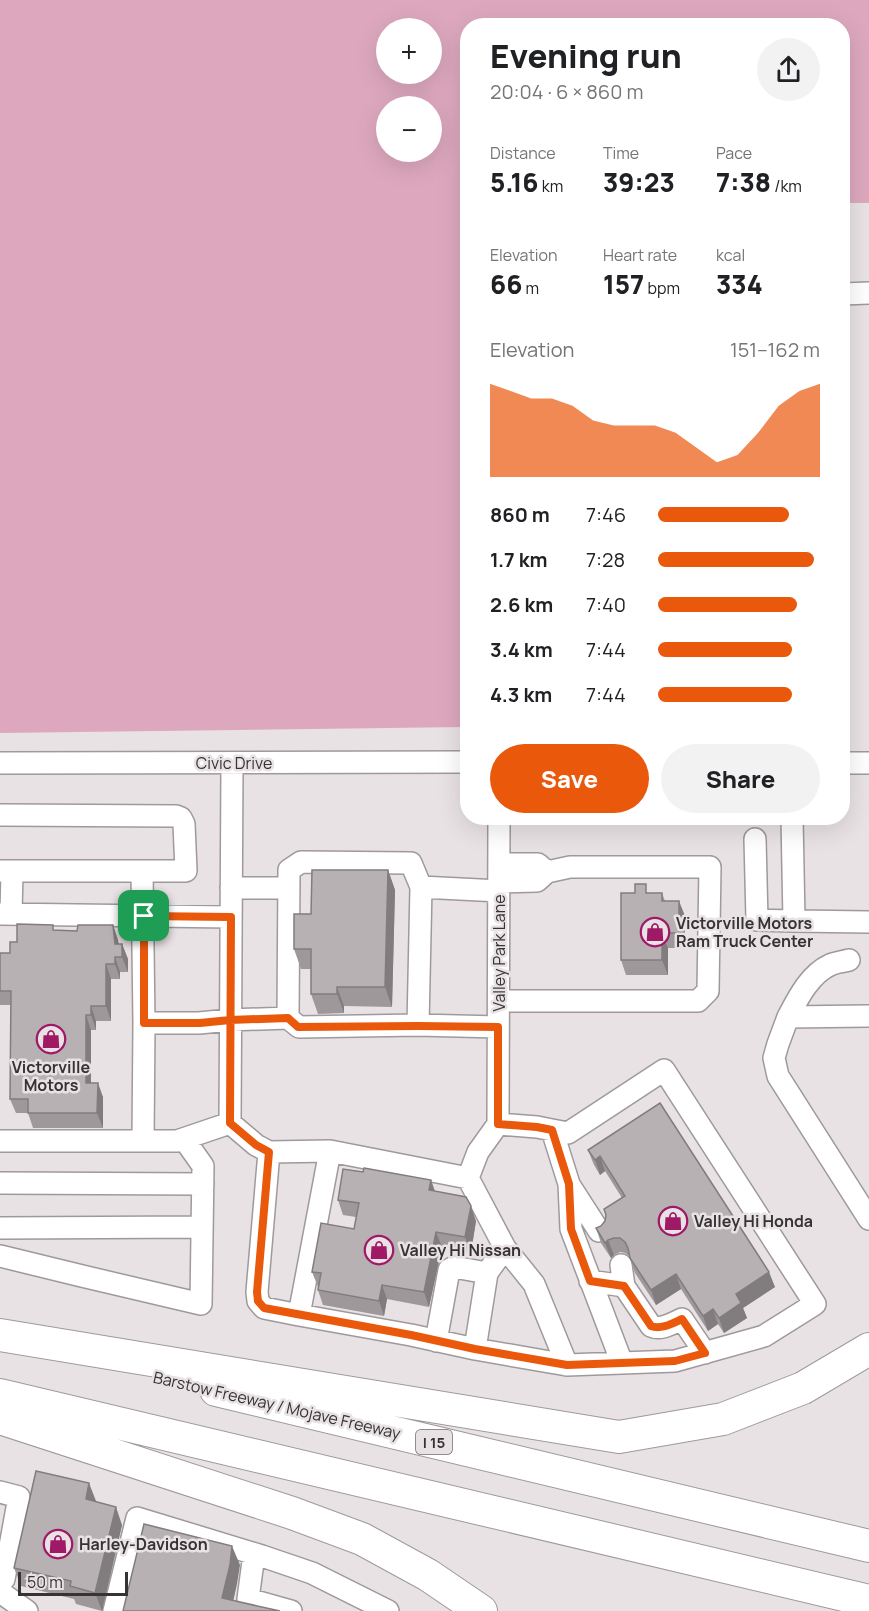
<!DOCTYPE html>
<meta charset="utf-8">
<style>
:root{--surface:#fff;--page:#f2f2f2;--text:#202124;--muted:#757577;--accent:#ea580c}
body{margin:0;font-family:Manrope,sans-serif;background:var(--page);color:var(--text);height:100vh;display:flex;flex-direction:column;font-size:22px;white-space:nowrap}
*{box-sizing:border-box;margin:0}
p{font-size:20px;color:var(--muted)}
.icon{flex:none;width:33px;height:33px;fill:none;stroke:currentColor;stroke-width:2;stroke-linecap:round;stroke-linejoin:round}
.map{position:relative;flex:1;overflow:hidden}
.side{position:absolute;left:460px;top:18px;width:390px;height:807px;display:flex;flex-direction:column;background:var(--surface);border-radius:24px;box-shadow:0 6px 24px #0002}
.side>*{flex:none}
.buttons{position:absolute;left:376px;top:18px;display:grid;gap:12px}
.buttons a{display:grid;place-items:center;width:66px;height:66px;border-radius:50%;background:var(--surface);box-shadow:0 6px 24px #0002;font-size:30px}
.scale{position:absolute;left:18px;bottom:15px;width:110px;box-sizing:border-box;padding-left:6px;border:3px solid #353334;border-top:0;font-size:16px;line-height:21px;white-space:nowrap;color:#353334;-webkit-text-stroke:4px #e9e2e5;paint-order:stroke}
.pin{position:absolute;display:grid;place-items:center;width:51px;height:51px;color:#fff;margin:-26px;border-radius:12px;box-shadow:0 3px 9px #0006}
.round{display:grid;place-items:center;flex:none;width:63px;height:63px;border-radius:32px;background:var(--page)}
.headline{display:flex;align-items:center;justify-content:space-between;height:102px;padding:0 30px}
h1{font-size:33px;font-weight:800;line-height:45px}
.figures{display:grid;grid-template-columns:repeat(3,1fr);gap:9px;height:102px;padding:6px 30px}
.figures div{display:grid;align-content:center}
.figures b{font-size:26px;font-weight:800}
.figures small{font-size:16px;font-weight:400}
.figures p{font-size:16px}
.chart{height:168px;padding:12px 30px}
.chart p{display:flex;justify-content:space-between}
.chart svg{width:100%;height:108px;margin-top:6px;fill:var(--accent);opacity:.7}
.cta{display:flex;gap:12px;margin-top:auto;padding:12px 30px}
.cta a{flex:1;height:69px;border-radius:36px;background:var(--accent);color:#fff;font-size:24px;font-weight:800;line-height:69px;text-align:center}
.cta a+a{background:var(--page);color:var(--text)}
ul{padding:0 30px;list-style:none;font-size:20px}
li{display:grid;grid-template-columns:96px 72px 1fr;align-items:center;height:45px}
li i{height:15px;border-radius:8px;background:var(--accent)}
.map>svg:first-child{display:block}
.green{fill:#dda8be;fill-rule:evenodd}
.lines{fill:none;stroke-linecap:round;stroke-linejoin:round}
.minor-casing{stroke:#9f999b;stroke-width:24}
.highway-casing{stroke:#9f999b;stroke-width:34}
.minor{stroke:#fff;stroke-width:21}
.highway{stroke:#fff;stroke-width:32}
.wall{fill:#9e989b}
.shaded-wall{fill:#817c7e}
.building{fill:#b8b1b4;stroke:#817c7e;stroke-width:1.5}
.route-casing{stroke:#fff;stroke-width:12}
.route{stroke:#ea580c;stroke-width:8}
.labels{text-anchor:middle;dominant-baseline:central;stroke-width:5;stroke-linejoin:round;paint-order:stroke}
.shield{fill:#e9e2e5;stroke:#6b6869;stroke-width:1.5}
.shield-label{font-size:15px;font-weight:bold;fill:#353334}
.street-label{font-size:16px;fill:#353334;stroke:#e9e2e5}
.poi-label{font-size:16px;font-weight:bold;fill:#353334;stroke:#e9e2e5;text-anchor:start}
</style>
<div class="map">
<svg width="869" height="1611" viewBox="0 0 869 1611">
<rect width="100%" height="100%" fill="#e9e2e5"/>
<path class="green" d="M0 0H869V203H843V26H468V672L466 727 0 733ZM387 28H432V74H387ZM387 106H432V152H387Z"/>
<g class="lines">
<g class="minor-casing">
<path id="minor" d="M843 294 869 293
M0 763 468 762
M843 763H869
M0 815 176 816 181 818 184 824 186 871H12
M792 818 794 921 869 922
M755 839 757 920 794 921
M499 864H538L547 872
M0 871H12L11 914
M142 871 144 1023H199L230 1020 288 1018
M231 888H289
M0 914 231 917
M499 1001H698L708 991 710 867H570L547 872 537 881 499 882
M868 1016 788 1017 778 1044 774 1058 778 1076 869 1219
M788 1017C798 998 810 974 830 965 836 962 843 962 849 960
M418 1025 421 887
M498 1027 418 1025 299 1027 288 1018 289 870 301 862 411 863 421 887 499 891
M230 1123 232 764
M230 1123 256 1145 269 1152 330 1151
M498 1124 537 1127 552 1130 569 1184 571 1229 622 1363 567 1365 534 1284 505 1248 468 1178 478 1152Z
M498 1124 499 818
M552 1130 568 1133 664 1070 815 1304 764 1336 675 1361 622 1363
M0 1141H177L230 1123
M143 1141 144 1023
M269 1152 257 1292 258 1301 264 1308 299 1315
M468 1178 330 1151 299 1315 411 1335 475 1349 487 1273 505 1248
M0 1183 203 1184
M570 1186 599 1231
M0 1228 202 1227
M0 1256 82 1276 201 1304 203 1166 184 1139
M621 1265 624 1286
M590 1281 624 1286 651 1326C661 1331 673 1323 682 1319L705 1353
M436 1341 449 1270 454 1267 487 1273
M475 1349 567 1365
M0 1492 19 1497 4 1579 0 1583
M254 1554 248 1599 291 1611
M0 1592 27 1611
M114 1611 137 1518 262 1556 312 1573 388 1611"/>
</g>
<g class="highway-casing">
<path id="highway" d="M0 1335 619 1437 723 1419 803 1388 869 1349
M216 1390 869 1546
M0 1395 869 1601
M0 1418 292 1513 362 1539 428 1575 481 1611"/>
</g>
<use href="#minor" class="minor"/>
<use href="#highway" class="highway"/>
</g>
<path class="wall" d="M388 870 395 890 392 1007 344 1006V1013L318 1014 311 994V969H301L294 949 311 914Z
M650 893H662L665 901 685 916 684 948H668V975H626L621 960Z
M113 925 118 940 119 944H122L128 959V972H120V979H111V1021H96V1030H91V1083L103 1097V1128H33L28 1113H16L10 1099 11 1005H0V953H10L17 942 55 930 77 931Z
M660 1103 775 1287 743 1308 747 1318 724 1333 718 1324 708 1331 681 1289 656 1305 635 1273 629 1256 625 1253 620 1252 614 1255 611 1258 601 1243 596 1228 601 1226 605 1221 606 1215 622 1198 605 1171 600 1175 594 1165 588 1150Z
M435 1192 476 1221 471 1252 442 1247 429 1307 387 1299 384 1316 323 1305 318 1290V1287L312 1272 354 1229 356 1217 343 1215 338 1200Z
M96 1501 122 1525 102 1611 76 1604 74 1599 21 1586 14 1568Z"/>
<path class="shaded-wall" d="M388 870 395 890 392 1007 385 987Z
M679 901 685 916 684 948 679 933Z
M113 925 118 940 120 959 115 944Z
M662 933 668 948V975L662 960Z
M122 944 128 959V972L122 957Z
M115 957 120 972V979L115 964Z
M106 964 111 979V1021L106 1006Z
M337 987 344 1006V1013L337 994Z
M91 1006 96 1021V1030L91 1015Z
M86 1015 91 1030V1097L86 1083Z
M98 1083 103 1097V1128L97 1113Z
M600 1156 605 1171 600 1175 595 1160Z
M431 1180 436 1194 429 1190Z
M471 1206 476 1221 471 1252 465 1237Z
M436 1232 442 1247 429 1307 424 1292Z
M608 1240 614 1255 611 1258 605 1243Z
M769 1272 775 1287 743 1308 747 1318 724 1333 719 1318 736 1294Z
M676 1274 681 1289 656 1305 651 1290Z
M382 1285 387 1299 384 1316 379 1301Z
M713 1309 718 1324 708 1331 703 1316Z
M89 1483 96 1501 92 1518 86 1499Z
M116 1507 122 1525 102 1611 95 1593Z
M232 1546 240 1565 237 1584 231 1611 222 1598Z"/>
<path class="building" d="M312 870H388L385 987H337V994H311V949H294V914H311Z
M635 884H646V893H662V901H679V933H662V960H621V893H635Z
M17 924 53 925V930L77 931 78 925H113L115 944H122V957H115V964H106V1006H91V1015H86V1083H98L97 1113H28V1099H10L11 991H0V953H10V942H17Z
M660 1103 769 1272 736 1294 741 1303 719 1318 713 1309 703 1316 676 1274 651 1290 630 1258 628 1248 625 1242 620 1238H614L608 1240 605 1243 596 1228 601 1226 605 1221 606 1215 604 1209 625 1196 600 1156 595 1160 588 1150Z
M364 1168 431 1180 429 1190 466 1197 471 1206 465 1237 436 1232 424 1292 382 1285 379 1301 318 1290 321 1273 312 1272 321 1223 354 1229 359 1203 338 1200 343 1169 363 1172Z
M36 1471 89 1483 86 1499 116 1507 95 1593 70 1586 71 1581 14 1568Z
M144 1524 232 1546 230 1565 222 1598 280 1611H123Z"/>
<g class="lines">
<g class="route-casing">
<path id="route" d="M144 916 231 917 230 1123 256 1145 269 1152 257 1292 258 1301 264 1308 411 1335 475 1349 567 1365 675 1361 705 1353 682 1319C673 1323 661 1330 651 1326L624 1286 590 1281 571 1229 569 1184 552 1130 537 1127 498 1124V1027L418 1026 298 1027 288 1018 230 1020 200 1023H144V916"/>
</g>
<use href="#route" class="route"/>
</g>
<defs>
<g id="shop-ring" transform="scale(1.5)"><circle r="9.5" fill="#e9e2e5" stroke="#9f1967" stroke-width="1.5"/><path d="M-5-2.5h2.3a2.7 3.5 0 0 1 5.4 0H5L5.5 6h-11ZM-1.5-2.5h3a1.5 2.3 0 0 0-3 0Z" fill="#9f1967"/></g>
</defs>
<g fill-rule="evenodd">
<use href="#shop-ring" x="655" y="932"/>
<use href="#shop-ring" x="51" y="1039"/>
<use href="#shop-ring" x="673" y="1221"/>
<use href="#shop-ring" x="379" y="1250"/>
<use href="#shop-ring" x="58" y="1544"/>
</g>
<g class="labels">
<rect class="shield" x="416" y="1430" width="36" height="24" rx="4.5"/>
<g class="shield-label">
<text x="434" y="1442">I 15</text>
</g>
<g class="street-label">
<text x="234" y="763">Civic Drive</text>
<text transform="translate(499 953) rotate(-90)">Valley Park Lane</text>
<text transform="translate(277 1405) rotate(13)">Barstow Freeway / Mojave Freeway</text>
</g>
<g class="poi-label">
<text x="676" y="923">Victorville Motors<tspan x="676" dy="18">Ram Truck Center</tspan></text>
<text x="51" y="1067" text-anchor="middle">Victorville<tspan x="51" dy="18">Motors</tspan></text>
<text x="694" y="1221">Valley Hi Honda</text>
<text x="400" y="1250">Valley Hi Nissan</text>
<text x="79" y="1544">Harley-Davidson</text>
</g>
</g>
</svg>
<div class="buttons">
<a>+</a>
<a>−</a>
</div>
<div class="scale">50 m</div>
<div class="pin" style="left:144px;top:916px;background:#1e9e55"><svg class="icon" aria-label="arrive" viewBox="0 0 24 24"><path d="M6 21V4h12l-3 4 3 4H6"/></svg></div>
<section class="side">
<div class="headline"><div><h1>Evening run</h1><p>20:04 · 6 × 860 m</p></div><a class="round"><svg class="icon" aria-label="share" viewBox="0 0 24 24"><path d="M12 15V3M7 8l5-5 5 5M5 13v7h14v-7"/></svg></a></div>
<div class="figures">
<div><p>Distance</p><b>5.16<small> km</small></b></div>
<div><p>Time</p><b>39:23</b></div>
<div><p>Pace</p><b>7:38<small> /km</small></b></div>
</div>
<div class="figures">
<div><p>Elevation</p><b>66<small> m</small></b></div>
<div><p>Heart rate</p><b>157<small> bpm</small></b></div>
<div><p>kcal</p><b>334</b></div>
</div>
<div class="chart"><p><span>Elevation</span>151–162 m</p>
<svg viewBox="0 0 160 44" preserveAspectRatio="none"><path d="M0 44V6L10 9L20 12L30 12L40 15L50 21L60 23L70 23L80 23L90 26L100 32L110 38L120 35L130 26L140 15L150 9L160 6V44z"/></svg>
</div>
<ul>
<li><b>860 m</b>7:46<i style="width:81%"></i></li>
<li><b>1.7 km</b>7:28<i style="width:96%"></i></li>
<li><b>2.6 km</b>7:40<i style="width:86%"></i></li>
<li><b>3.4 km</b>7:44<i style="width:83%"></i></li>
<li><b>4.3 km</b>7:44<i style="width:83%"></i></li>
</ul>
<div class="cta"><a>Save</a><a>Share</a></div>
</section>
</div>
